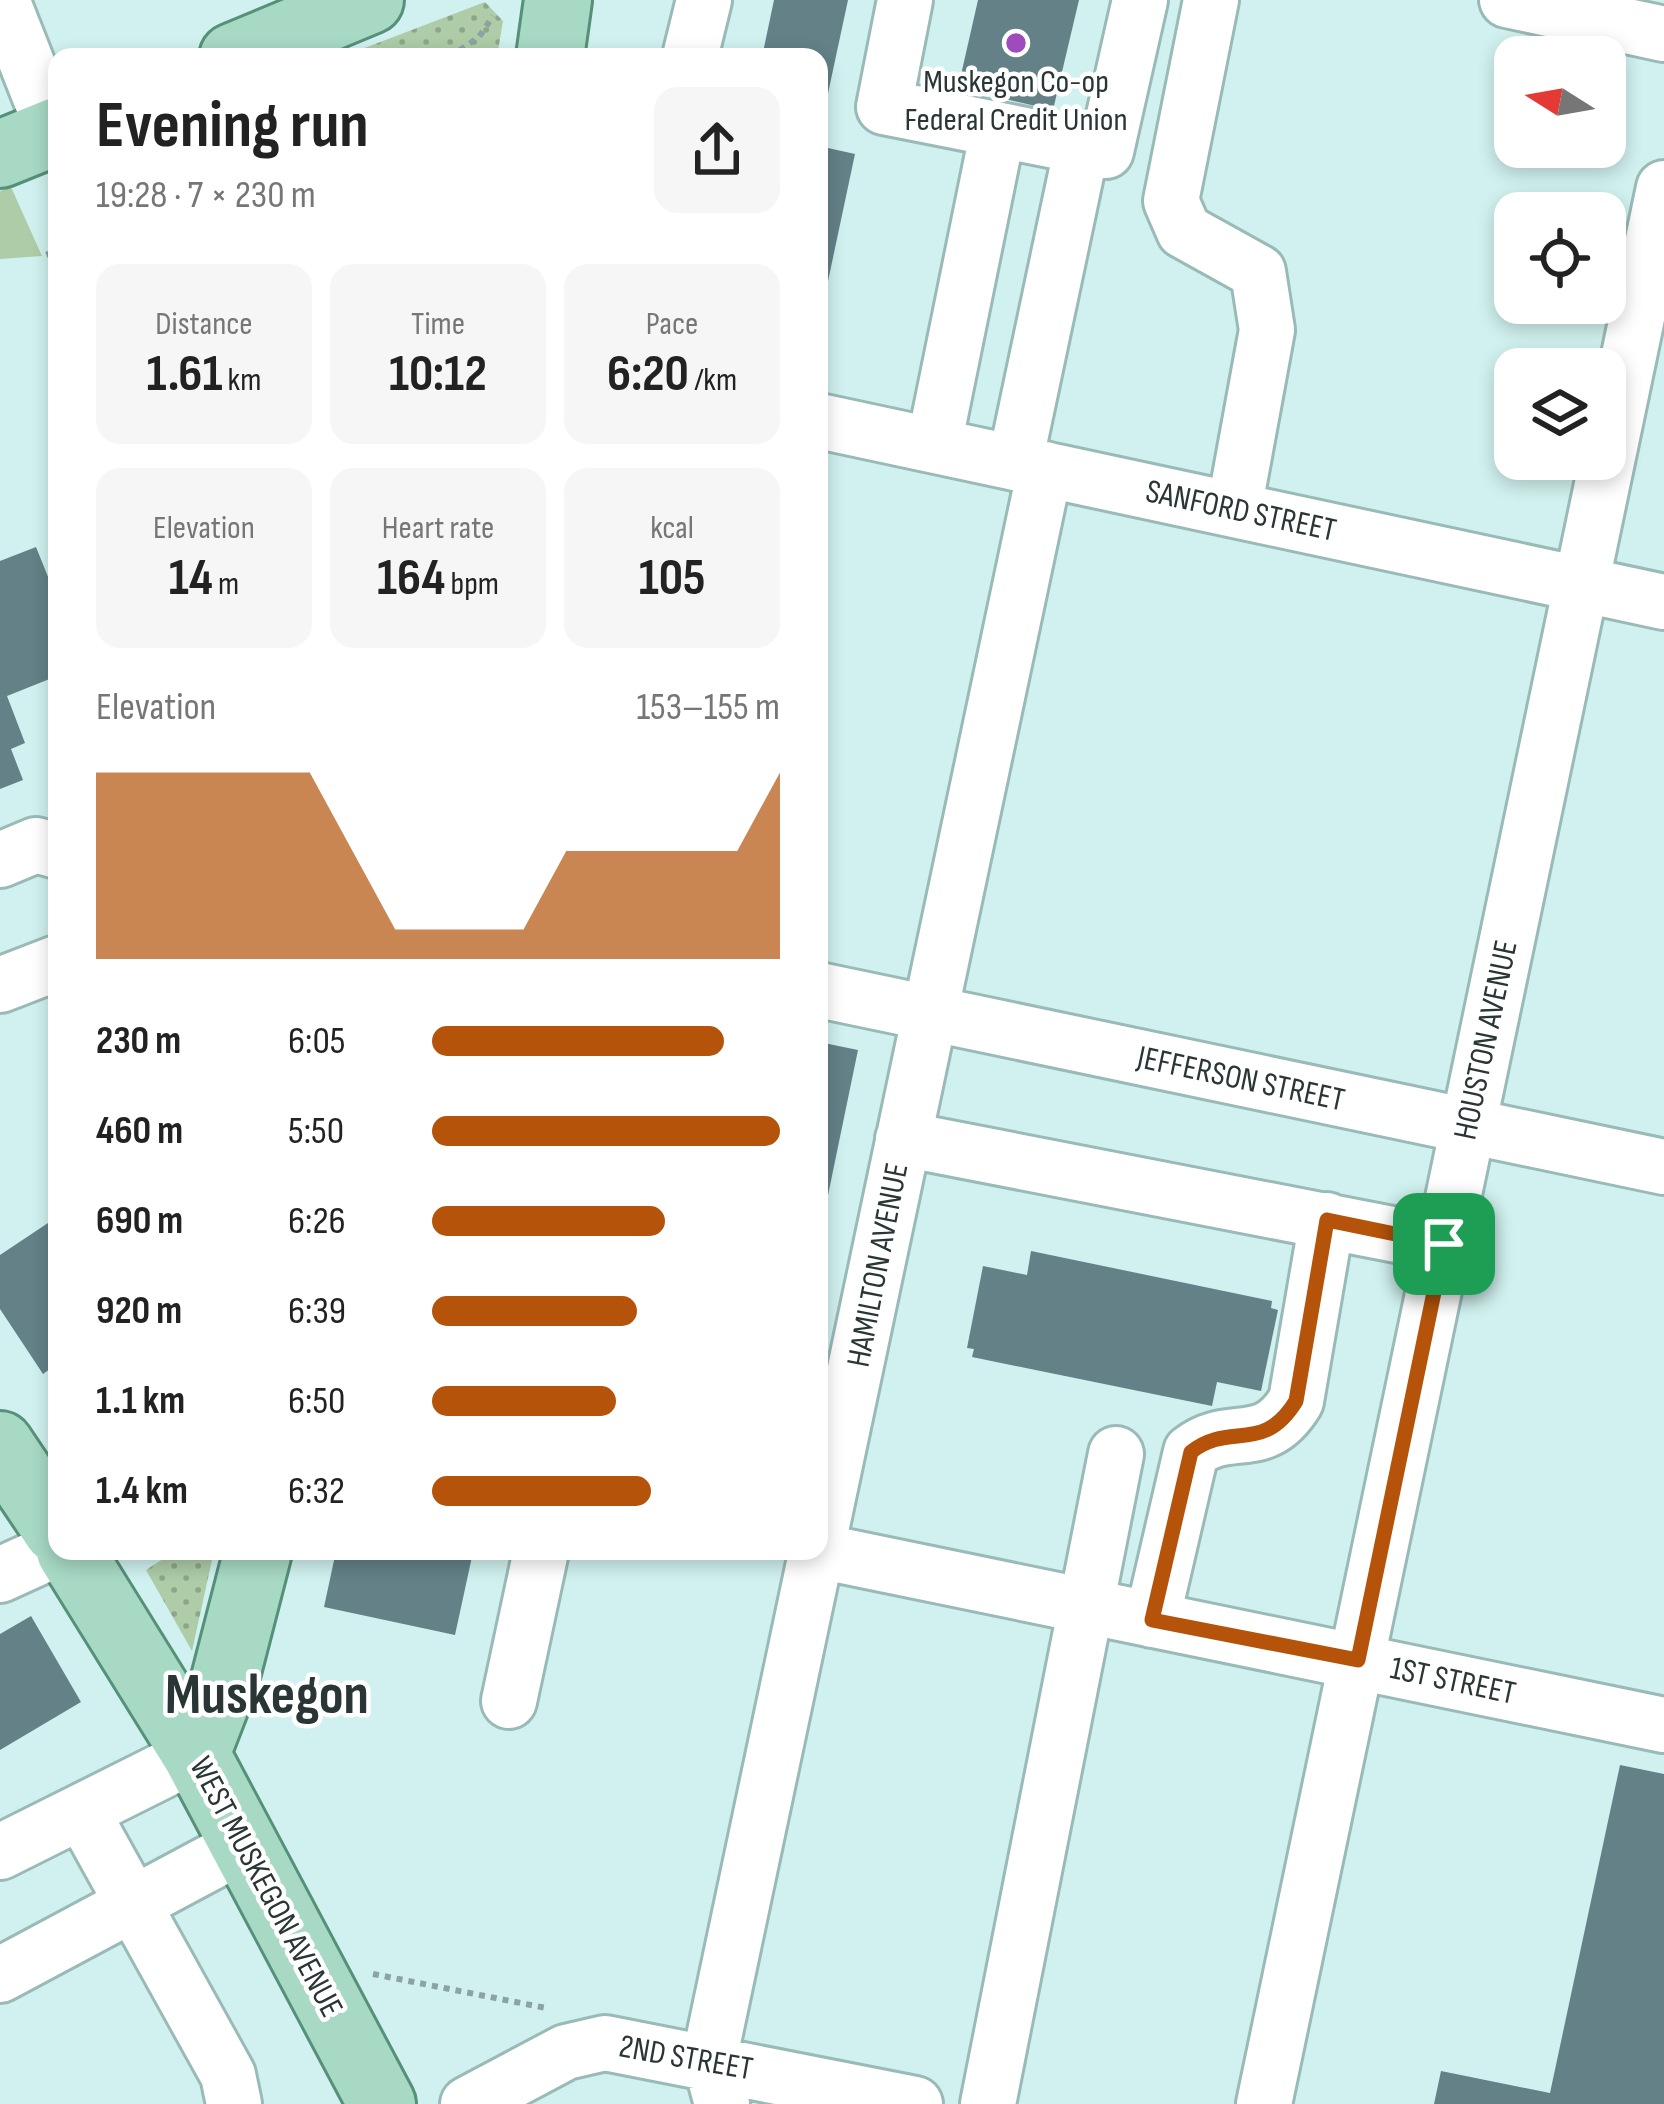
<!DOCTYPE html>
<meta charset="utf-8">
<style>
:root{--surface:#fff;--page:#f6f6f6;--text:#222;--muted:#767676;--accent:#b45309}
body{margin:0;font-family:"Sofia Sans Condensed",sans-serif;background:var(--page);color:var(--text);height:100vh;display:flex;flex-direction:column;font-size:45px;white-space:nowrap}
*{box-sizing:border-box;margin:0}
p{font-size:39px;color:var(--muted)}
.icon{flex:none;width:66px;height:66px;fill:none;stroke:currentColor;stroke-width:2;stroke-linecap:round;stroke-linejoin:round}
.map{position:relative;flex:1;overflow:hidden}
.panel{position:absolute;left:48px;top:48px;width:780px;height:1512px;display:flex;flex-direction:column;background:var(--surface);border-radius:24px;box-shadow:0 6px 18px #0003}
.panel>*{flex:none}
.needle{width:78px;rotate:281deg}
.controls{position:absolute;left:1494px;top:36px;display:grid;gap:24px}
.controls a{display:grid;place-items:center;width:132px;height:132px;border-radius:24px;background:var(--surface);box-shadow:0 6px 18px #0003;font-size:60px}
.pin{position:absolute;display:grid;place-items:center;width:102px;height:102px;color:#fff;margin:-51px;border-radius:24px;box-shadow:0 6px 18px #0006}
.round{display:grid;place-items:center;flex:none;width:126px;height:126px;border-radius:24px;background:var(--page)}
.summary{display:flex;align-items:center;justify-content:space-between;height:204px;padding:0 48px}
h1{font-size:66px;font-weight:700;line-height:90px}
.metrics{display:grid;grid-template-columns:repeat(3,1fr);gap:18px;height:204px;padding:12px 48px}
.metrics div{display:grid;align-content:center;border-radius:24px;background:var(--page);text-align:center}
.metrics b{font-size:51px;font-weight:700}
.metrics small{font-size:33px;font-weight:400}
.metrics p{font-size:33px}
.chart{height:336px;padding:24px 48px}
.chart p{display:flex;justify-content:space-between}
.chart svg{width:100%;height:216px;margin-top:12px;fill:var(--accent);opacity:.7}
ul{padding:0 48px;list-style:none;font-size:39px}
li{display:grid;grid-template-columns:192px 144px 1fr;align-items:center;height:90px}
li i{height:30px;border-radius:15px;background:var(--accent)}
.map>svg:first-child{display:block}
.grass{fill:#adcca7}
.park{fill:url(#park-dots)}
.building{fill:#648188}
.lines{fill:none;stroke-linecap:round;stroke-linejoin:round}
.minor-casing{stroke:#9abab7;stroke-width:60}
.major-casing{stroke:#559079;stroke-width:72}
.path{stroke:#8ba3a2;stroke-width:6;stroke-dasharray:6 6;stroke-linecap:butt}
.minor{stroke:#fff;stroke-width:54}
.major{stroke:#a7d9c5;stroke-width:66}
.route-casing{stroke:#fff;stroke-width:24}
.route{stroke:#b45309;stroke-width:15}
.poi-dot{fill:#9e4cbb;stroke:#fff;stroke-width:4.5}
.labels{text-anchor:middle;dominant-baseline:central;stroke-width:9;stroke-linejoin:round;paint-order:stroke}
.poi-label{font-size:33px;fill:#293635;stroke:#fff}
.street-label{font-size:33px;fill:#293635;stroke:#fff}
.town-label{font-size:57px;font-weight:bold;fill:#293635;stroke:#fff}
</style>
<div class="map">
<svg width="1664" height="2104" viewBox="0 0 1664 2104">
<defs>
<pattern id="park-dots" width="8" height="8" patternUnits="userSpaceOnUse" patternTransform="scale(3)"><rect width="8" height="8" fill="#adcca7"/><path d="M2 2h.1M6 6h.1" fill="none" stroke="#8da689" stroke-width="1.8" stroke-linecap="round"/></pattern>
</defs>
<rect width="100%" height="100%" fill="#d0f1ef"/>
<path class="grass" d="M11 187 42 256 0 259V191Z"/>
<path class="park" d="M485 2 503 21 497 57H341Z
M175 1551H214L192 1651 146 1570Z"/>
<path class="building" d="M774 0H848L821 126 819 57H762Z
M978 0H1079L1053 110 958 88Z
M819 146 855 154 824 300 819 299Z
M36 547 57 599V676L7 696 25 743 11 749 23 780 0 789V561Z
M819 1042 858 1050 821 1229H819Z
M57 1217V1364L43 1374 0 1309V1255Z
M1031 1251 1272 1301 1271 1308 1278 1310 1261 1391 1217 1382 1212 1406 972 1357 974 1349 967 1348 983 1266 1027 1275Z
M336 1551 473 1552 455 1635 324 1607Z
M31 1616 81 1702 0 1750V1634Z
M1620 1765 1664 1774V2104H1434L1441 2071 1550 2093Z"/>
<g class="lines">
<g class="minor-casing">
<path id="minor" d="M2 0 54 132
M905 0 884 107 1106 151 1140 0
M1211 0 1171 201 1184 231 1258 272 1267 330 1234 510
M1507 0 1664 34
M690 57 704 0
M819 421 1664 602
M934 445 998 130
M1015 463 1082 146
M0 860 36 845 57 851
M0 985 57 963
M819 990 1664 1167
M903 1139 1443 1244
M819 1551 1664 1725
M0 1575 57 1549
M1152 1620 1191 1452C1230 1421 1263 1455 1296 1401L1327 1220
M509 1701 541 1551
M82 1812 228 2075 234 2104
M0 1852 196 1754
M0 1975 245 1844
M468 2104 566 2052 605 2043 915 2104
M722 2104 710 2060 713 2042 1045 469
M988 2104 1116 1454
M1264 2104 1664 188"/>
</g>
<g class="major-casing">
<path id="major" d="M233 57 370 0
M550 57 558 0
M0 154 57 131
M0 1445 57 1530
M70 1551 196 1754 382 2104
M196 1754 225 1679 258 1551"/>
</g>
<path class="path" d="M450 57 479 37 493 16
M48 251 57 274
M373 1974 546 2008"/>
<use href="#minor" class="minor"/>
<use href="#major" class="major"/>
</g>
<g class="lines">
<g class="route-casing">
<path id="route" d="M1327 1220 1444 1244 1358 1660 1152 1620 1191 1452C1230 1421 1263 1455 1296 1401Z"/>
</g>
<use href="#route" class="route"/>
</g>
<circle class="poi-dot" cx="1016" cy="43" r="12"/>
<g class="labels">
<g class="poi-label">
<text x="1016" y="82">Muskegon Co-op<tspan x="1016" dy="38">Federal Credit Union</tspan></text>
</g>
<g class="street-label">
<text transform="translate(1241 511) rotate(12)">SANFORD STREET</text>
<text transform="translate(1486 1040) rotate(-78)">HOUSTON AVENUE</text>
<text transform="translate(1241 1079) rotate(12)">JEFFERSON STREET</text>
<text transform="translate(878 1265) rotate(-79)">HAMILTON AVENUE</text>
<text transform="translate(1453 1681) rotate(12)">1ST STREET</text>
<text transform="translate(266 1887) rotate(62)">WEST MUSKEGON AVENUE</text>
<text transform="translate(686 2058) rotate(10)">2ND STREET</text>
</g>
<g class="town-label">
<text x="267" y="1696">Muskegon</text>
</g>
</g>
</svg>
<div class="controls">
<a><svg class="needle" viewBox="-14 -14 28 28"><path d="M0-13l5 13h-10z" fill="#e53935"/><path d="M0 13l5-13h-10z" fill="#767676"/></svg></a>
<a><svg class="icon" aria-label="locate" viewBox="0 0 24 24"><circle cx="12" cy="12" r="6"/><path d="M12 2v4M12 18v4M2 12h4M18 12h4"/></svg></a>
<a><svg class="icon" aria-label="layers" viewBox="0 0 24 24"><path d="M12 4l9 5-9 5-9-5zM3 14l9 5 9-5"/></svg></a>
</div>
<div class="pin" style="left:1444px;top:1244px;background:#1e9e55"><svg class="icon" aria-label="arrive" viewBox="0 0 24 24"><path d="M6 21V4h12l-3 4 3 4H6"/></svg></div>
<section class="panel">
<div class="summary"><div><h1>Evening run</h1><p>19:28 · 7 × 230 m</p></div><a class="round"><svg class="icon" aria-label="share" viewBox="0 0 24 24"><path d="M12 15V3M7 8l5-5 5 5M5 13v7h14v-7"/></svg></a></div>
<div class="metrics">
<div><p>Distance</p><b>1.61<small> km</small></b></div>
<div><p>Time</p><b>10:12</b></div>
<div><p>Pace</p><b>6:20<small> /km</small></b></div>
</div>
<div class="metrics">
<div><p>Elevation</p><b>14<small> m</small></b></div>
<div><p>Heart rate</p><b>164<small> bpm</small></b></div>
<div><p>kcal</p><b>105</b></div>
</div>
<div class="chart"><p><span>Elevation</span>153–155 m</p>
<svg viewBox="0 0 160 44" preserveAspectRatio="none"><path d="M0 44V6L10 6L20 6L30 6L40 6L50 6L60 22L70 38L80 38L90 38L100 38L110 22L120 22L130 22L140 22L150 22L160 6V44z"/></svg>
</div>
<ul>
<li><b>230 m</b>6:05<i style="width:84%"></i></li>
<li><b>460 m</b>5:50<i style="width:100%"></i></li>
<li><b>690 m</b>6:26<i style="width:67%"></i></li>
<li><b>920 m</b>6:39<i style="width:59%"></i></li>
<li><b>1.1 km</b>6:50<i style="width:53%"></i></li>
<li><b>1.4 km</b>6:32<i style="width:63%"></i></li>
</ul>
</section>
</div>
